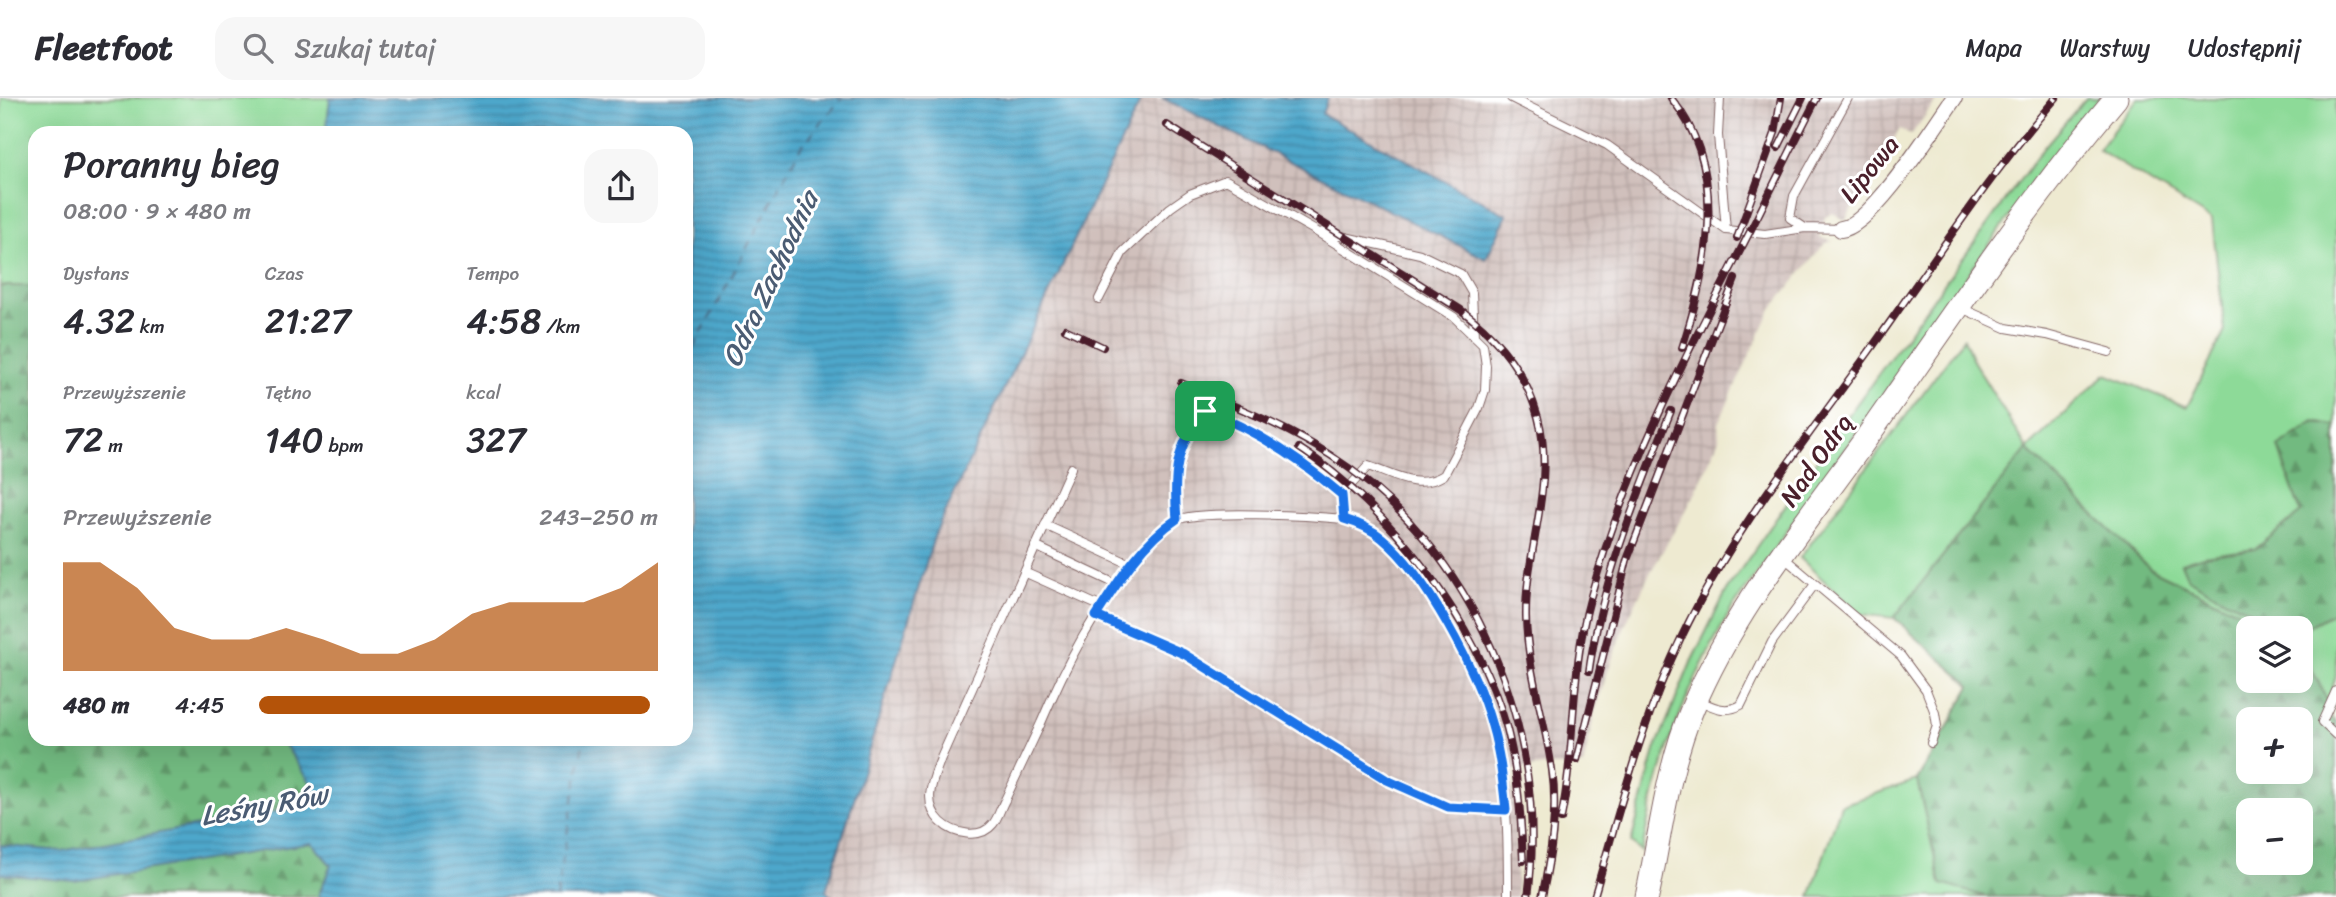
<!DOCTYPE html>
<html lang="pl">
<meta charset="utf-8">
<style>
:root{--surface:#fff;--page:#f7f7f7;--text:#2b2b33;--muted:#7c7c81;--line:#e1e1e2;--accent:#b45309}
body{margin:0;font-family:Sriracha,sans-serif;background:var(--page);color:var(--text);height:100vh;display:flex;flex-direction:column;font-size:26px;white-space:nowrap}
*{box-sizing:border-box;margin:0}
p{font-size:23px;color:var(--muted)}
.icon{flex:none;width:38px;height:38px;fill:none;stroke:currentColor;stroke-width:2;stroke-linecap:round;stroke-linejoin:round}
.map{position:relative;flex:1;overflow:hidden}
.drawer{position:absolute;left:28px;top:28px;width:665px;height:620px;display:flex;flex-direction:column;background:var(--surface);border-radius:21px;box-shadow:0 7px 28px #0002}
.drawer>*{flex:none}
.fabs{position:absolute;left:2236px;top:518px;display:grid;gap:14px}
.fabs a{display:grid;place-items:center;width:77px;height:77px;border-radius:14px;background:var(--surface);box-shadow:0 7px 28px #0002;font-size:35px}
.pin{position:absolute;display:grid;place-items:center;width:60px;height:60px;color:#fff;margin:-30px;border-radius:14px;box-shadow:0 4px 10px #0006}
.round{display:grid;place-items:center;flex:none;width:74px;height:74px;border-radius:21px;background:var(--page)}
.head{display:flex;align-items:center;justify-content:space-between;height:119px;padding:0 35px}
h1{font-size:38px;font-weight:600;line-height:52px}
.metrics{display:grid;grid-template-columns:repeat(3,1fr);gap:10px;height:119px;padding:7px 35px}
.metrics div{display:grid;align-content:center}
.metrics b{font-size:35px;font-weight:600}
.metrics small{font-size:19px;font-weight:400}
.metrics p{font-size:19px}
.chart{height:196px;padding:14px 35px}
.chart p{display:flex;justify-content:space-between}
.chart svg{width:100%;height:126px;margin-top:7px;fill:var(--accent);opacity:.7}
ul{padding:0 35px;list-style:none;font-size:23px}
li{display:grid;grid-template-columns:112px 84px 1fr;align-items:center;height:52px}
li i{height:18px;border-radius:9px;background:var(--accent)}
header{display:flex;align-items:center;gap:42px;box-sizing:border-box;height:98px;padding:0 35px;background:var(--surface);border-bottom:2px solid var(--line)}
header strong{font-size:33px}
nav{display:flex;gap:38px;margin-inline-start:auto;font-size:24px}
.search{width:490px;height:63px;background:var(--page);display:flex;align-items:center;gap:18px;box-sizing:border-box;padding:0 24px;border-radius:21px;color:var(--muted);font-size:26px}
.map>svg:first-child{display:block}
.industrial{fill:url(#industrial-grid)}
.green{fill:#8dda98;stroke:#6c7c62;stroke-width:2}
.forest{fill:url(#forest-firs);stroke:#5e6c56;stroke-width:2;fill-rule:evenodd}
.water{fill:url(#water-rules);stroke:#4c637b;stroke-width:2}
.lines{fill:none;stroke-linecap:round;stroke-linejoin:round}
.ferry{stroke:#4b5c73;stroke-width:2;stroke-dasharray:9 7;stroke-linecap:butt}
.lane-casing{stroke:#836665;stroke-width:10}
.street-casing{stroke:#836665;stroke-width:18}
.secondary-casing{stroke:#836665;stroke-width:25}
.lane{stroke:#fff;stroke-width:8}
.street{stroke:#fff;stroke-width:16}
.secondary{stroke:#fff;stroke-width:23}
.rail-casing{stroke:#4a1f2b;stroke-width:8}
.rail{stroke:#fff;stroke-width:5;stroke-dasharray:16;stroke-linecap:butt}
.route-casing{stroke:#fff;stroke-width:14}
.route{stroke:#1a73e8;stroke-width:9}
.labels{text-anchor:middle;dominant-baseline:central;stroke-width:6;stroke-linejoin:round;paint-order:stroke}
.street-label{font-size:26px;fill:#4a1f2b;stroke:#fff}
.water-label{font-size:28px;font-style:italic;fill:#4b5c73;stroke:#fff}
</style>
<header>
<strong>Fleetfoot</strong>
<div class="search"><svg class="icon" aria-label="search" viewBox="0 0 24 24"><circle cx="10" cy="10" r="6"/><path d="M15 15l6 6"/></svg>Szukaj tutaj</div>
<nav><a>Mapa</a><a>Warstwy</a><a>Udostępnij</a></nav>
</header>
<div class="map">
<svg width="2336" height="799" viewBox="0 0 2336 799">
<defs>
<pattern id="industrial-grid" width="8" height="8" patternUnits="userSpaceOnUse" patternTransform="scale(1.75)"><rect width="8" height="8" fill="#d0c0bc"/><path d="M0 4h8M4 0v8" fill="none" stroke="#b4a5a2"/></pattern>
<pattern id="forest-firs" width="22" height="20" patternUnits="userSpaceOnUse" patternTransform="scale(1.75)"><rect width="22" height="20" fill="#72ba80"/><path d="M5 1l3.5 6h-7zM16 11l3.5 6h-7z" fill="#609769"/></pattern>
<pattern id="water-rules" width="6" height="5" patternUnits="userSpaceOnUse" patternTransform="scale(1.75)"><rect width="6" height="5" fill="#4da7cb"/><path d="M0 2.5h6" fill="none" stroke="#4287a5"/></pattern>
</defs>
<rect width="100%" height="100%" fill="#fff"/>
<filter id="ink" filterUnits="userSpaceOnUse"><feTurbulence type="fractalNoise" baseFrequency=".0143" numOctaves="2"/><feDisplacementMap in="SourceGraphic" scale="14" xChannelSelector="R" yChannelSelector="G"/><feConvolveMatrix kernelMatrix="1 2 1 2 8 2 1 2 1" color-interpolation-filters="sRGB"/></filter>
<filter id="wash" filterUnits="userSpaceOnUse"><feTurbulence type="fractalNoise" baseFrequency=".00686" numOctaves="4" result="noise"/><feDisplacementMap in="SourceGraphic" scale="28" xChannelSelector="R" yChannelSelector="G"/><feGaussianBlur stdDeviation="1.57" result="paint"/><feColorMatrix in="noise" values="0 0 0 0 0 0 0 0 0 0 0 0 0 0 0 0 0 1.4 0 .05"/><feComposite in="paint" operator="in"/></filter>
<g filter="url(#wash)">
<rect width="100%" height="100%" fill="#eeead1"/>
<path class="industrial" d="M1142 0H1162L1485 160 1506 117 1322 15 1328 0H1938L1911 37 1900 31 1845 122 1833 115 1825 119 1820 140 1833 143 1825 145 1771 212 1718 325 1719 341 1694 398 1649 477 1620 538 1596 608 1583 668H1544L1510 673 1515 713 1517 799H832L825 793 935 436Z"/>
<path class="green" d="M1 0H330L326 35H35V188H0Z
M2086 0H2102L2001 130 1731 512C1686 591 1657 664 1642 754L1631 745 1655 652 1692 562 1728 490 1834 337 2044 49Z
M2138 0H2336V578L2328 604 2301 549V530H2273L2150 471 2027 352 1894 520 1859 516 1800 460 1964 240 1972 261 2027 351 2106 276 2187 309 2225 233 2212 122 2098 52Z
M1917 682 1941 785 1987 799H1810L1841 707Z"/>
<path class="forest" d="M0 188H35V640L281 641 316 691 297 728 331 767 318 799H0Z
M2314 324 2336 328V510L2333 515 2307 529 2281 526 2226 502 2188 481 2181 465 2203 458 2255 451 2301 415 2278 349Z
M2027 351 2150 471 2273 530H2249V583H2301V549L2328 604 2332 620 2336 623V799H1987L1941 786 1917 682 1971 588 1894 520ZM2249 621H2301V674H2249ZM2249 712H2301V765H2249Z"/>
<path class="water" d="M330 0H1142L935 436 826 793 832 799H318L331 767 312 745 74 783 0 776V747L61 753 307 708 315 691 281 641 686 640V35H326Z
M1162 0H1328L1322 16 1507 117 1486 161Z"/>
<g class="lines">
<path class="ferry" d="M686 264 800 50 842 0
M556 799 584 640"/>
</g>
</g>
<g filter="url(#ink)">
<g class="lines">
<g class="lane-casing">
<path id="lane" d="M1511 0 1607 47 1726 132 1765 136 1805 130
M1720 0 1718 37 1726 132
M1841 131 1805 130 1790 120 1794 98 1848 0
M1323 134 1420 156 1461 176 1472 195 1474 238
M1099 201 1123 154 1170 110 1190 96 1226 82 1314 132 1454 219 1483 247 1486 268 1485 292 1479 310 1444 377C1418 393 1394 377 1368 368L1342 397
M1959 209 2006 230 2047 237 2109 254
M1071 370 941 660C933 682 921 705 941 724 954 736 980 742 993 726 998 720 1001 709 1005 702 1017 676 1029 651 1041 625 1066 566 1095 510 1137 461 1149 448 1159 431 1174 423 1197 411 1314 418 1344 421 1418 441 1483 584 1498 654 1508 701 1508 751 1508 799
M1177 421C1173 378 1174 346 1205 313 1255 331 1302 362 1342 397L1344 421
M1045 427 1132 467
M1035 448 1116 486
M1782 458 1901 558 1926 592 1935 615 1937 628 1931 645
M1024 474 1102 509
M1095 518 1184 556 1387 682 1448 709 1506 712
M2336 593 2322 624 2336 637
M1698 602C1713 609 1725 616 1741 607L1772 544 1815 486"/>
</g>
<g class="street-casing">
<path id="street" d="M1841 131C1871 129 1935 27 1954 0"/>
</g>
<g class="secondary-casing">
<path id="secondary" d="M1647 799C1661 735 1667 670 1693 609 1733 513 1805 426 1865 342 1946 227 2025 108 2116 0"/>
</g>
<use href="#lane" class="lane"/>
<use href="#street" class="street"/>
<use href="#secondary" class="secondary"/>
<g class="rail-casing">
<path id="rail" d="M1671 0C1730 72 1708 169 1682 250
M1167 27 1461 212C1497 239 1526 275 1538 319 1556 387 1525 451 1526 519 1527 571 1545 621 1552 672 1558 714 1551 757 1542 799
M1778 50 1803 0
M1737 140 1775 35 1781 0
M1065 231 1103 249
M1181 285C1231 307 1284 327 1330 357 1474 449 1550 631 1528 799
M1299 350C1389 407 1479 527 1507 631 1518 674 1521 719 1523 763
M1589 573C1602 482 1637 398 1671 313
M1577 662 1627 462 1735 181
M1561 721C1576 648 1570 573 1590 501 1624 378 1682 264 1741 151 1767 101 1791 50 1817 0
M1594 799C1620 711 1642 621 1682 538 1730 437 1802 347 1868 255 1929 170 1987 80 2056 0"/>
</g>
<use href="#rail" class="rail"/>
</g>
</g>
<g class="lines" filter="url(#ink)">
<g class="route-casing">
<path id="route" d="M1205 313C1255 331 1301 362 1342 397L1344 421C1358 425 1370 430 1382 440 1426 476 1477 573 1492 628 1500 655 1503 684 1506 712L1448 709 1387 682 1184 556 1096 518C1117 485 1143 443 1177 421 1173 378 1175 347 1205 313Z"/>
</g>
<use href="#route" class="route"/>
</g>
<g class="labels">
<g class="street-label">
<text transform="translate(1869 71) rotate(-51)">Lipowa</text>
<text transform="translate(1816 362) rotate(-55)">Nad Odrą</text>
</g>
<g class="water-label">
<text transform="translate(770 181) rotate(-65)">Odra Zachodnia</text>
<text transform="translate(264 707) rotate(-10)">Leśny Rów</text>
</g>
</g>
</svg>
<div class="fabs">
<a><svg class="icon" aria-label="layers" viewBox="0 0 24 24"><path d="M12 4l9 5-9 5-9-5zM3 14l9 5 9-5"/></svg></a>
<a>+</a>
<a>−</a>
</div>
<div class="pin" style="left:1205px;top:313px;background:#1e9e55"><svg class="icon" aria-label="arrive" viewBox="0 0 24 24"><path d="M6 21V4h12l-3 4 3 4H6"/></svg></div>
<section class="drawer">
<div class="head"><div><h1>Poranny bieg</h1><p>08:00 · 9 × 480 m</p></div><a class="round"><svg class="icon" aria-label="share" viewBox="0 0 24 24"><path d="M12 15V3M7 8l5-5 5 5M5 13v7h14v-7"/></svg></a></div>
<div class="metrics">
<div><p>Dystans</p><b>4.32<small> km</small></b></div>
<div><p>Czas</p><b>21:27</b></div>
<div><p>Tempo</p><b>4:58<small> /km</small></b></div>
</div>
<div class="metrics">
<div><p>Przewyższenie</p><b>72<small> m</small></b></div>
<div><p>Tętno</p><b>140<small> bpm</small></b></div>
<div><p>kcal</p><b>327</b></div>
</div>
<div class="chart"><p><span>Przewyższenie</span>243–250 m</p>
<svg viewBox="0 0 160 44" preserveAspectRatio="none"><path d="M0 44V6L10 6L20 15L30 29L40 33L50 33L60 29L70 33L80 38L90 38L100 33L110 24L120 20L130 20L140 20L150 15L160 6V44z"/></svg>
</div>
<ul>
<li><b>480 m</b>4:45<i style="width:98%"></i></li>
</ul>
</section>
</div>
